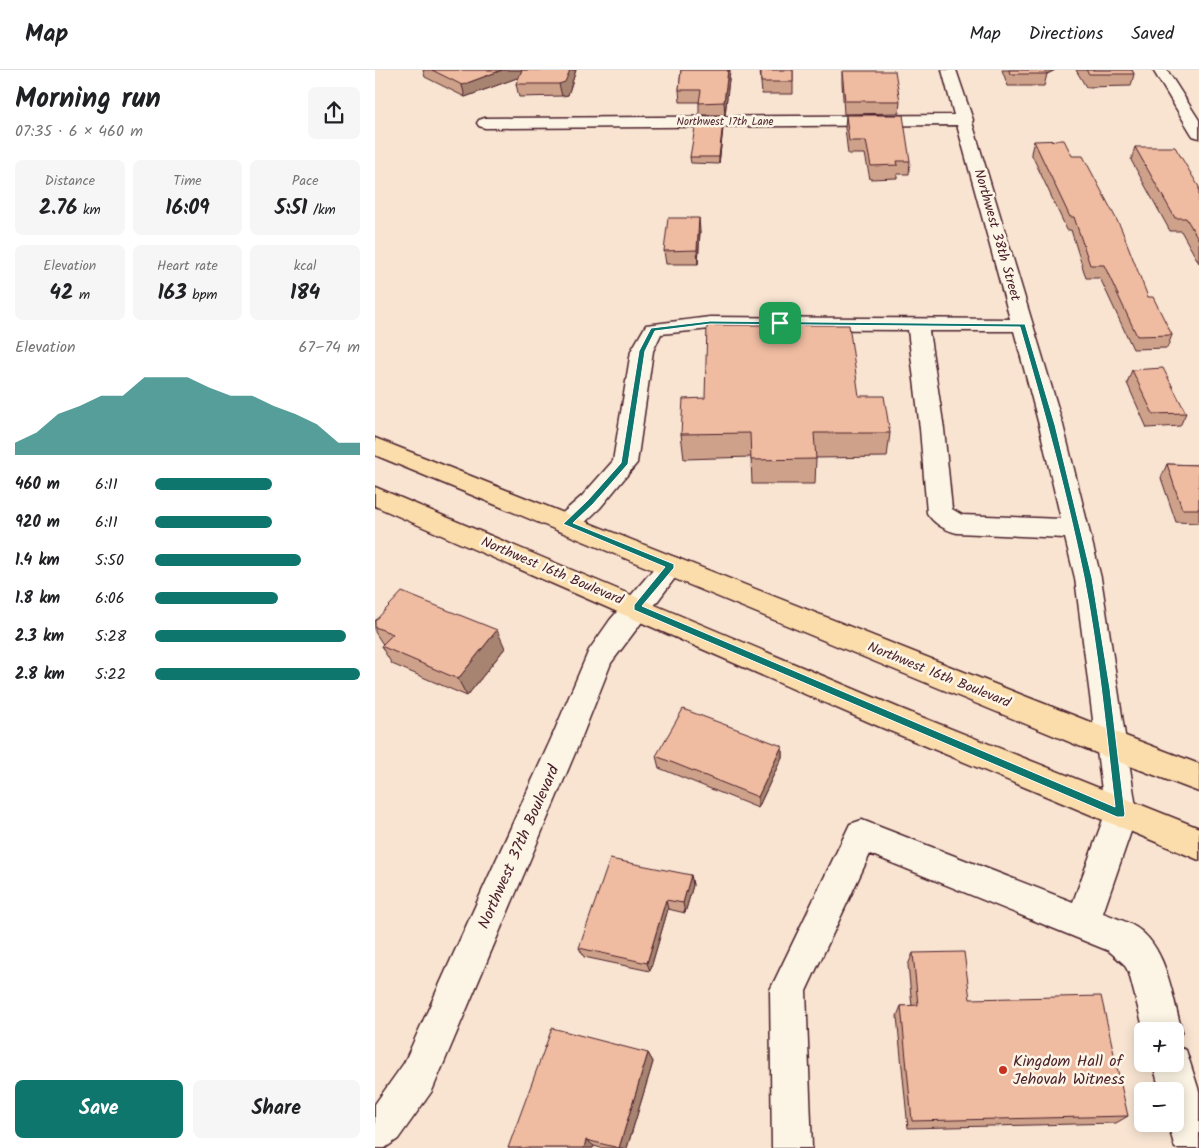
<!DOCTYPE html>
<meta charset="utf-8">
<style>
:root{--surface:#fff;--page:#f6f6f6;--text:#202124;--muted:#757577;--line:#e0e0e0;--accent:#0f766e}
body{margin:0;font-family:Kalam,sans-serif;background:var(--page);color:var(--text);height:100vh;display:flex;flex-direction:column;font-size:19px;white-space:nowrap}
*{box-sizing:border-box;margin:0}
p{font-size:16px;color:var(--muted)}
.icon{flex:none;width:28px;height:28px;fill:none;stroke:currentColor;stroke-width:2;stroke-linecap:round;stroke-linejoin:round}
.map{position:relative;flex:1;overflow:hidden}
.sheet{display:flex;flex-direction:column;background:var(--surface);width:375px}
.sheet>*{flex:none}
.controls{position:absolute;left:759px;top:952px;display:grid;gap:10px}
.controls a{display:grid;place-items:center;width:50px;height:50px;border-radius:8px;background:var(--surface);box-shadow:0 2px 12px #0003;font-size:25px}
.pin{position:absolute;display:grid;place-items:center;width:42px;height:42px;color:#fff;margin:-21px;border-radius:10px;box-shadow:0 2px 8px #0006}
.round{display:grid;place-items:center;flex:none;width:52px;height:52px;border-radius:8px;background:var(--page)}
.overview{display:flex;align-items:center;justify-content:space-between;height:85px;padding:0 15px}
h1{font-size:28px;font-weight:700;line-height:38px}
.stats{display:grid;grid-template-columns:repeat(3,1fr);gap:8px;height:85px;padding:5px 15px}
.stats div{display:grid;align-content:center;border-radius:8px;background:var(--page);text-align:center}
.stats b{font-size:21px;font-weight:700}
.stats small{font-size:14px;font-weight:400}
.stats p{font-size:14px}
.chart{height:140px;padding:10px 15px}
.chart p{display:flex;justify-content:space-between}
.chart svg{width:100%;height:90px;margin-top:5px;fill:var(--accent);opacity:.7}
.cta{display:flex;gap:10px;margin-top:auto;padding:10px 15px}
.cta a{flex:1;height:58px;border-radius:8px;background:var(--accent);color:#fff;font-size:20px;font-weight:700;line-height:58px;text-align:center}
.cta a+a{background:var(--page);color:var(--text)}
ul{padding:0 15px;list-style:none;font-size:16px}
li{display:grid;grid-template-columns:80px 60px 1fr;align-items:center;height:38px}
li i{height:12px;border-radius:6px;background:var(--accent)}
header{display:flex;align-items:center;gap:30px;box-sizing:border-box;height:70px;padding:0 25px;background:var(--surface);border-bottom:1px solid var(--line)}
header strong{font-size:24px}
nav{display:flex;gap:28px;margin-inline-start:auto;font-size:18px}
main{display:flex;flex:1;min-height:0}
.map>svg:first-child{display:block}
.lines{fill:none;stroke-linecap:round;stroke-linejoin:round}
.minor-casing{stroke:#4a1f2b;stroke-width:3}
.major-casing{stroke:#4a1f2b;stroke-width:3}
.minor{fill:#fcf5e5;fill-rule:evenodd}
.major{fill:#fbddab;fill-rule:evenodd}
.wall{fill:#cea28a;stroke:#4a1f2b}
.shaded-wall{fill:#a78471;stroke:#4a1f2b}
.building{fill:#efbca1;stroke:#4a1f2b}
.route{fill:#0f766e;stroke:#fff;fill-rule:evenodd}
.poi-dot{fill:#c8321e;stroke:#fcf5e5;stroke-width:2}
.labels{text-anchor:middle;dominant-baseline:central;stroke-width:5;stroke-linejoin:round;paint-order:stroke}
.far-street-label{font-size:11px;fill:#4a1f2b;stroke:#fcf5e5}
.street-label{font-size:14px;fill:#4a1f2b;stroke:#fcf5e5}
.near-street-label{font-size:16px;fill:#4a1f2b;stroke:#fcf5e5}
.near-poi-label{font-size:16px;fill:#4a1f2b;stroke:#fcf5e5;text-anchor:start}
</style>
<header>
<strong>Map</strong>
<nav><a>Map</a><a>Directions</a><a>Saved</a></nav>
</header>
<main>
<section class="sheet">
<div class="overview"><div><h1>Morning run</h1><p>07:35 · 6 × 460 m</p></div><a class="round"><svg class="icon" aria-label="share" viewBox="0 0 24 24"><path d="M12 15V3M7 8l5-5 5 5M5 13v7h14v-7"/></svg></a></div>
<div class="stats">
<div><p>Distance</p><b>2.76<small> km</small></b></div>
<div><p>Time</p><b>16:09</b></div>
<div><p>Pace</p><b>5:51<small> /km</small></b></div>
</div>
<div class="stats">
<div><p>Elevation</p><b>42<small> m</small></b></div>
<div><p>Heart rate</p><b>163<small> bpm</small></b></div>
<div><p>kcal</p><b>184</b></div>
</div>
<div class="chart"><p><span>Elevation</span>67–74 m</p>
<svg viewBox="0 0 160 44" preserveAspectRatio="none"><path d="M0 44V38L10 33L20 24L30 20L40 15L50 15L60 6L70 6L80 6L90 11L100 15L110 15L120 20L130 24L140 29L150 38L160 38V44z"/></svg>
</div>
<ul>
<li><b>460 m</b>6:11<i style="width:57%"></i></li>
<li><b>920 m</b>6:11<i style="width:57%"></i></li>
<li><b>1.4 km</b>5:50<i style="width:71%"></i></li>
<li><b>1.8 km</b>6:06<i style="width:60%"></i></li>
<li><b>2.3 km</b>5:28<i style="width:93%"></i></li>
<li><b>2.8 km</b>5:22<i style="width:100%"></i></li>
</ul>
<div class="cta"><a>Save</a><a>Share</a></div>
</section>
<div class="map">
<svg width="824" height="1078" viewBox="0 0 824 1078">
<rect width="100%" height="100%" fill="#f8e4d1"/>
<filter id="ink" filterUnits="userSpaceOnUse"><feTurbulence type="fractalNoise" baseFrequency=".02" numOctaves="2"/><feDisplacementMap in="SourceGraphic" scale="10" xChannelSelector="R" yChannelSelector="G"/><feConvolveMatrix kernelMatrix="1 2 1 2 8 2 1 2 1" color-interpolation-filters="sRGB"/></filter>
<g filter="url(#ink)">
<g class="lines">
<g class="minor-casing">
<path id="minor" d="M567 0H581L598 50 597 52 688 355 726 508 762 744 728 843C738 847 748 850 757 855 792 873 797 927 807 961L800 975V961H769L754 903 749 894 734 881 495 784 431 921 437 1078H397L395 920 475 754 487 750 698 832 730 744 700 508 690 468 582 463C570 460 559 454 552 443L545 359 533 260 335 259 286 264 278 281 262 393 225 438 201 461 192 463 183 461 179 454 183 447 207 426 238 391 256 281 271 255 335 247 635 249 582 55 110 58 104 56 102 53 104 50 110 48 579 45ZM554 261H639L664 355 686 449 587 445 577 439 569 359Z
M778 0H792L824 50V68L818 66 816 63Z
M296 486 305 489 309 496 236 593 206 669 57 1021 23 1069 10 1078H0V1034L29 993 176 669 214 580 235 550 287 489Z
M800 976 811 980 824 1021V1078H800L793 1054H800V1021H785L778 994H800Z"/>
</g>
<g class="major-casing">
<path id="major" d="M0 368 748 665 824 694V722L726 685 0 385Z
M0 417 524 638 824 758V790L503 656 0 436Z"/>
</g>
<use href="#minor" class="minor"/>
<use href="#major" class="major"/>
</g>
<path class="wall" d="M48 0H201L193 25 187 26 144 27 141 14 144 7 90 27 50 7Z
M306 0H355L350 45H324V32H305L304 20Z
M385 0H418V24H387Z
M627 0H680L672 4 669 16H633Z
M701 0H757L759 4 756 16 711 17Z
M467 1 525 31 524 43 469 44 467 13Z
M471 45 535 91 534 104H522V108L495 109 490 84H473L470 58Z
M348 58 344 94 316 93 315 87Z
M659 71 773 227 797 265 792 278 758 279 725 208H711L696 160H692L656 83Z
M760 77 824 117V193L806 161H795L756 90Z
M325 161 323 194H291L289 181Z
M757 300 811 343 805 356 772 358 752 313Z
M484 326 515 363 512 387 441 388 440 414H377L376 387 309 389 306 364Z
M792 394 824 395V453L801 452 786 408Z
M0 551 130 578 92 626 17 594 6 576 8 574 7 573 0 562Z
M407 676V687L383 738 284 698 281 686Z
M316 805 318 815 310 843 293 839 275 901 209 887 204 878Z
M538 883 595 929 753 1046 741 1053 533 1058 522 946 526 936H537L533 895Z
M273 983 278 992 252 1078H226L219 1076 218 1078H133Z"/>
<path class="shaded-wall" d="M127 0H152L153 4 90 27 87 15Z
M195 0H201L193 25 187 26 184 14Z
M353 0H355L350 45 349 32Z
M667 0H680L672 4Z
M348 52V58L344 94V87Z
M324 148 325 161 323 194 322 180Z
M122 560 130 578 92 626 83 609Z
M407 676V687L383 738V727Z
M316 805 318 815 310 843 308 833Z
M291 830 293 839 275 901 272 893Z
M273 983 278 992 252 1078H244Z
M211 1070 219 1076 218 1078H209Z"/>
<path class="building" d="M57 0H127L87 15Z
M147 0H195L190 12 184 14H141Z
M306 0H353L349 32 324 33 326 20H304Z
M386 0H418V12H386Z
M634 0H670L672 4H635Z
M711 0H757L759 4H714Z
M467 1H520L525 31H470Z
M471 45H528L535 91H522L523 95 496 96 491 71H474Z
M321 52H348L344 87H315Z
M689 70 697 86H708L746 158 773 227H778L797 265 762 266 729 195H715L699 147H695L659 71Z
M760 77H800L824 117V170L811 148H800Z
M293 148H324L322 180 289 181Z
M332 255H474L484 326H509L515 363H439L441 389 376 390 375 363 306 364 308 329 330 328Z
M788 298 811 343 778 344 757 300Z
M792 394 824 395V439H807Z
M27 522 122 560 83 609 6 576 18 564 0 557V551Z
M308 639 407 676 383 727 281 686Z
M235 789 316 805 308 833 291 830 272 893 204 878Z
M589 882 595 929 726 926 753 1046 537 1051 526 936 543 935 538 883Z
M177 958 273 983 244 1078 211 1070 209 1078H133Z"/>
</g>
<path class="route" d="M335 251 650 254 680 355 717 508 735 619 750 744 749 747H742L259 540V535L290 497 188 454 213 430 246 393 264 281 276 258ZM335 254 645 257C669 340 692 423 709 507 724 583 731 660 740 737L267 536 299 498V494L198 453 218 434 253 394 270 281 280 261Z"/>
<circle class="poi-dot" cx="628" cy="1000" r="5"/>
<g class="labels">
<g class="far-street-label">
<text x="350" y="52">Northwest 17th Lane</text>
</g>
<g class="street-label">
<text transform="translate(622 165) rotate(74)">Northwest 38th Street</text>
<text transform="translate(177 501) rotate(23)">Northwest 16th Boulevard</text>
<text transform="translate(564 605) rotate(22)">Northwest 16th Boulevard</text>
</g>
<g class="near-street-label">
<text transform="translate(144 777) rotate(-66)">Northwest 37th Boulevard</text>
</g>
<g class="near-poi-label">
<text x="638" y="991">Kingdom Hall of<tspan x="638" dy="18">Jehovah Witness</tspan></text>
</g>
</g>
</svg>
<div class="controls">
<a>+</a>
<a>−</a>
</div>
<div class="pin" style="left:405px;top:253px;background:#1e9e55"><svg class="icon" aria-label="arrive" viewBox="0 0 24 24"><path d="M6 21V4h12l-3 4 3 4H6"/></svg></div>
</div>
</main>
